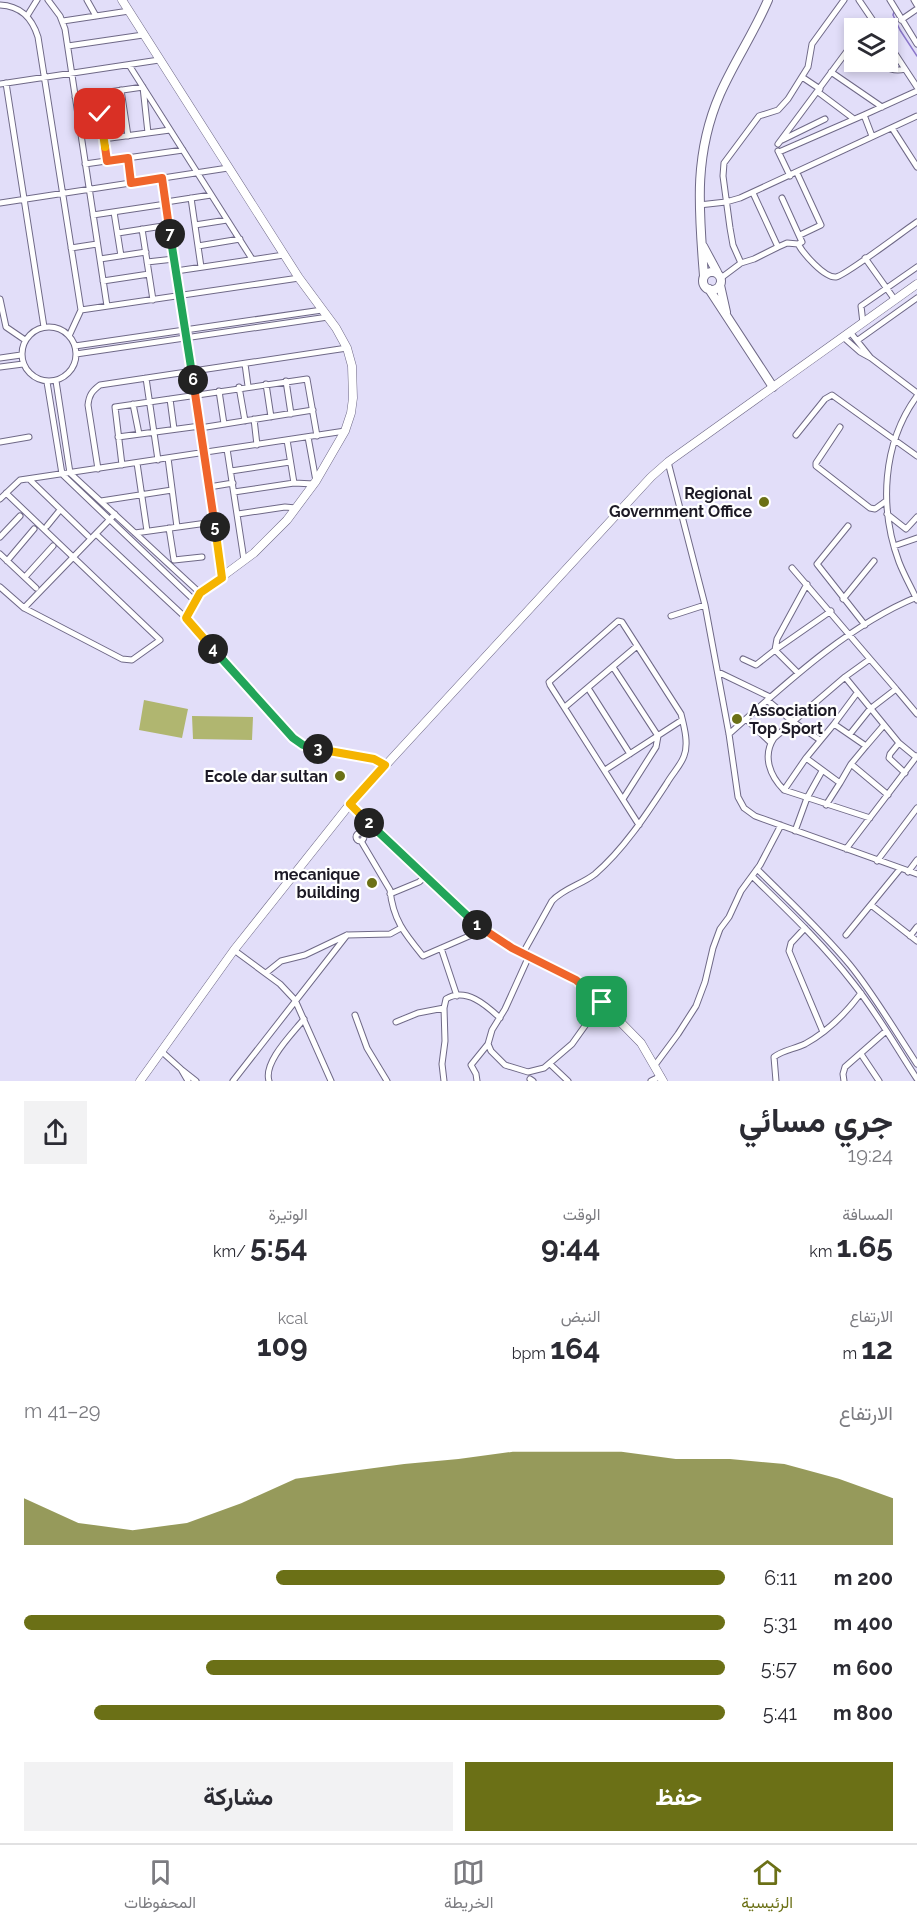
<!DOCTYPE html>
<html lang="ar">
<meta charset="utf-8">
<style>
:root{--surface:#fff;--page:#f2f2f3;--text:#2b2b33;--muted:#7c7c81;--line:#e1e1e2;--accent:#6b7016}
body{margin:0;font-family:Raleway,Vazirmatn,sans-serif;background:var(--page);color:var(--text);direction:rtl;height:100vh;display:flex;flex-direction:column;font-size:22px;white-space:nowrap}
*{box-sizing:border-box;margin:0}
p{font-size:20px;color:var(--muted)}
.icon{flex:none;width:33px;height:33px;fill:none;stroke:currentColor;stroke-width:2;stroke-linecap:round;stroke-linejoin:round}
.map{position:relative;height:1081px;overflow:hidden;direction:ltr}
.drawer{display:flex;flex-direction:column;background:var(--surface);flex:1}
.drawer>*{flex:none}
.fabs{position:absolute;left:844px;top:18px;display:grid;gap:12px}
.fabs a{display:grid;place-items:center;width:54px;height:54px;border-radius:0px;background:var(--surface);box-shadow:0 3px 9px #0003;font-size:30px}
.pin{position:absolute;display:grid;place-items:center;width:51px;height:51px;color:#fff;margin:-26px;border-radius:12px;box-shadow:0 3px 9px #0006}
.km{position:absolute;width:30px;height:30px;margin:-15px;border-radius:50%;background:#222;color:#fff;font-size:16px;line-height:30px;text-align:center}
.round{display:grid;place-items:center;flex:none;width:63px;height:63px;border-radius:0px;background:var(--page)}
.head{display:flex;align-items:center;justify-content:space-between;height:102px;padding:0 24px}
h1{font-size:33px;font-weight:700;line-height:45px}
.figures{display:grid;grid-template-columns:repeat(3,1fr);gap:9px;height:102px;padding:6px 24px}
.figures div{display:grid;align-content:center}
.figures b{font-size:30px;font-weight:700}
.figures small{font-size:16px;font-weight:400}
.figures p{font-size:16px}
.chart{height:168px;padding:12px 24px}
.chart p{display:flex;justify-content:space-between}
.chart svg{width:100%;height:108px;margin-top:6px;fill:var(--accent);opacity:.7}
.button{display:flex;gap:12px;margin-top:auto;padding:12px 24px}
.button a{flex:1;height:69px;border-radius:0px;background:var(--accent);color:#fff;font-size:24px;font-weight:700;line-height:69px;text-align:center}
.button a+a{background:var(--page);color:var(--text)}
ul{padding:0 24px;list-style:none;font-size:20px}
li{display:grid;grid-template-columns:96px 72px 1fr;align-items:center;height:45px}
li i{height:15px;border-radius:8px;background:var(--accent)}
.tabs{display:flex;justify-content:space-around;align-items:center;height:84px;border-top:2px solid var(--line);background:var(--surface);font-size:16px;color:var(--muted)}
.tabs a{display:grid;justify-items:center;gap:3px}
.tabs .active{color:var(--accent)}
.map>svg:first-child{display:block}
.green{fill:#b0b670}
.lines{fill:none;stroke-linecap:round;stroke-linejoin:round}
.stream{stroke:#8b77ca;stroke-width:1.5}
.street-casing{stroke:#6f6987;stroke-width:7}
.secondary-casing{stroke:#6f6987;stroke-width:9}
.primary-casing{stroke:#6f6987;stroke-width:10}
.street{stroke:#fff;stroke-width:5}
.secondary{stroke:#fff;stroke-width:8}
.primary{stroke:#fff;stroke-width:8}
.split-1-casing{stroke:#fff;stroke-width:12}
.split-2-casing{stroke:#fff;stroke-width:12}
.split-3-casing{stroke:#fff;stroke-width:12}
.split-4-casing{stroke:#fff;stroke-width:12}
.split-5-casing{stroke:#fff;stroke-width:12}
.split-6-casing{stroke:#fff;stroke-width:12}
.split-7-casing{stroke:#fff;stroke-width:12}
.split-8-casing{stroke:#fff;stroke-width:12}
.split-9-casing{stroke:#fff;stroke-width:12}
.split-1{stroke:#f0652b;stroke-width:8}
.split-2{stroke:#22a559;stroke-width:8}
.split-3{stroke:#f5b400;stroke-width:8}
.split-4{stroke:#22a559;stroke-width:8}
.split-5{stroke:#f5b400;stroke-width:8}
.split-6{stroke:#f0652b;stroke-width:8}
.split-7{stroke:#22a559;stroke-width:8}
.split-8{stroke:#f0652b;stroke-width:8}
.split-9{stroke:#f5b400;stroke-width:8}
.poi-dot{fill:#6b7016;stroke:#fff;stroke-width:2}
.labels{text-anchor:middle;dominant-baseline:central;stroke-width:4.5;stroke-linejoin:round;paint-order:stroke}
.poi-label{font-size:16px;font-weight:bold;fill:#1d1a26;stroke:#fff;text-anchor:end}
</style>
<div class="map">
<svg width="917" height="1081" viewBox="0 0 917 1081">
<rect width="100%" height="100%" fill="#e2def9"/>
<path class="green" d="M144 700 188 709 182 738 139 730Z
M192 716 253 717 252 740 193 739Z"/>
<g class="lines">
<path class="stream" d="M894 12 893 15 900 30 917 56"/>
<g class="street-casing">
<path id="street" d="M48 0 60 16 65 29 107 306
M87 0 96 16
M859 0 878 28
M890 0 917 44
M914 0 917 5
M0 5C21 6 32 18 38 37L81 310 69 336
M27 16 37 0
M901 20 917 9
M63 21 129 11
M863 28 871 18
M888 43 917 87
M68 46 143 35
M878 62C887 68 894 72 905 69
M129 65 252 259
M831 72 882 107
M802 77 820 89
M6 83 44 327
M0 84 159 60
M121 90 128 136
M818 92 854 119
M97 94 107 161
M75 97 143 87 148 133
M78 117 124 111
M892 128 917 167
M81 135 102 132
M872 136 864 115 917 91
M103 139 170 130
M782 140 825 119
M778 144 853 43
M778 151 790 176
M779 152 864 115
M127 158 131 183
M85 164 183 150
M797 173 821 225 800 235
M162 178 222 578
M753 193 778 247
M191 198 201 267
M782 198 802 242 798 244
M166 202 211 195
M0 203 228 168
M699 205 726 202 740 198 917 116
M114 212 121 256
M93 215 166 204
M195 225 227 220
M142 229 153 300
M118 233 169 225
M198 246 240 239
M71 248 97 244
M865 258 895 300
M100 259 146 252
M147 262 174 259
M741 263 733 245 730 228 723 176 724 163 759 116 778 110 788 99 808 67 812 44 844 0
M176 271 284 255
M721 278 741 263 754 259 778 247 787 243 798 244C803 253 824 278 836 277 845 276 905 230 917 222
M103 281 149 274
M0 299 6 327 25 340
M81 310 299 278
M863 323 861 306 917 267
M22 354a27 27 0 1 1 54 0a27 27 0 1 1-54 0Z
M850 332 870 357
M843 337 860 352 871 358 917 393
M858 340 917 298
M75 346 322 310
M76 354 328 317
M0 358 21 355
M245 364 248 386
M0 367 23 364
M146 378 158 460
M56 381 70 473 200 593
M286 381 291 414
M47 382 62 474 195 601
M266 384 271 417
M239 387 245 421
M219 391 224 424
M917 396C882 444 879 508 899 562 904 575 911 587 917 600
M170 399 174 429
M133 404 139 434
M254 419 257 445
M840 427 816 463V466L870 508 875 509 886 501
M200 428 313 410
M796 435 825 399 832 395 917 456
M118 437 200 426
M308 437 316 481
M287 440 294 483
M0 442 29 437
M227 449 244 560
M168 458 177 527
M668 462 705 605 729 734 738 797 744 808 755 816 917 874
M137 463 147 531
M122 465 115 407 307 379 317 436
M98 469 88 405C89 395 92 391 100 385L347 348
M231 471 290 462
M29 479 88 536
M209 487 233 483
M234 492 294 483 314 484
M0 499 20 480 345 431
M101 501 172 490
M238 514 285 507 296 508
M887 514 906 529 917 517
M47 526 60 510
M848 526 817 564 865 625
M169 528 174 560 202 557
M135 533 214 522
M96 534 186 618
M0 537 20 516
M894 546 917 538
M0 554 36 588
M7 561 34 529
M792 568 870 659 845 677 774 738C762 756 770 776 784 790L870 818
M25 577 53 546
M0 587 24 608 122 659 132 660 160 640 6 493
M843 599 874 561
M24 608 115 514
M671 616 705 605
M743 659 756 665 775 650 777 639 807 584
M613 667 658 736 656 747 623 799
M718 672 770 697
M798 673 775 650 831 611
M845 677 899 743 890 754 889 758 905 773
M588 688 630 754
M896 689 917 714
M767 700 792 721 820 740
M565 707 637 646
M746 719 771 743
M834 724 866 746 851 764 840 783 806 758Z
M834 724 857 693
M729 734C784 685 848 625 917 597
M850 734 870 709 896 689 870 659
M899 743 916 757
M866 746 884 725
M851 764 888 795
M605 770 682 720
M784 790 806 758
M826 805 840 783
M795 831 807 798 822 771
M356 837a4 4 0 1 1 8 0a4 4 0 1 1-8 0Z
M361 841 390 890C393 920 405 934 423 956L483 930
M846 849 917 756
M877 861 917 808
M757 869C789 901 821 930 850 965 875 996 895 1031 917 1064
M908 872 917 860
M752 876C787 910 823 944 853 983 877 1013 896 1047 917 1079
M390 894 419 882 425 877
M871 905 917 941
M805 928 791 943 789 951 823 1032
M846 935 900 869
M910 936 917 927
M441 948 457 996
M234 950 280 984 295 1000 331 1081
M523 953 552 901C564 888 581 885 595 874 624 849 646 815 667 783 672 774 681 765 684 756 689 744 684 726 681 714L622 622 618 621 549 682 550 685 639 825
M266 973 281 961 305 955 347 935 390 934 401 928
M355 1015 367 1048 387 1081
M396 1022 418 1013 444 1008
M488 1044 491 1051 505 1065 528 1072 544 1068 572 1044 602 1002
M161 1051 181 1069 188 1081
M861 1054 879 1081
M550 1064 568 1081
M655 1065 678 1034 696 1006 705 982 713 948 720 929 729 917 741 891 760 865 781 825
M182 1070 196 1081
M530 1079 533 1081
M233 1081 347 935
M269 1081C263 1062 293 1033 304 1019
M444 1081 442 1064 445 1041 444 1008 446 999C466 987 486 1005 500 1018
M477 1081 476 1074 471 1065 488 1044 492 1030 505 1009 529 956
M651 1081 661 1076
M776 1081 774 1057C783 1050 795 1049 805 1044 827 1032 846 1013 861 993
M844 1081 843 1074 845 1067 886 1031"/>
</g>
<g class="secondary-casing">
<path id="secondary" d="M122 0 299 278 336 328 347 348 352 366 353 398 351 413 345 431 316 481 287 520 254 553 200 593 186 618 298 743C324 757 359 750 385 765
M350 804 425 877 483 930 512 948 563 973 589 990 641 1043 663 1081
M140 1081 234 950 350 804 651 477 668 462 917 284"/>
</g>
<g class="primary-casing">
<path id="primary" d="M703 246 717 272
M703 281a9 9 0 1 1 18 0a9 9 0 1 1-18 0Z
M704 276C699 211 693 156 720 94 734 62 754 33 768 0
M720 285 726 312
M709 289 773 387"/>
</g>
<use href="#street" class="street"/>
<use href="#secondary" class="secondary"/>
<use href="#primary" class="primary"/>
</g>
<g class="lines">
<g class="split-1-casing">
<path id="split-1" d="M477 925 512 948 576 980 602 1002"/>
</g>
<g class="split-2-casing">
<path id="split-2" d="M369 823 477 925"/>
</g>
<g class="split-3-casing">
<path id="split-3" d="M318 749 374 759 385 765 350 804 369 823"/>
</g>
<g class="split-4-casing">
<path id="split-4" d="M213 649 293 738 303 745 318 749"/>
</g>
<g class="split-5-casing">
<path id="split-5" d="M213 649 186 618 200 593 222 578 215 527"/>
</g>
<g class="split-6-casing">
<path id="split-6" d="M193 380 215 527"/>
</g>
<g class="split-7-casing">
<path id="split-7" d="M170 234 193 380"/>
</g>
<g class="split-8-casing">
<path id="split-8" d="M105 147 107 161 128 158 131 183 162 178 170 234"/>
</g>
<g class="split-9-casing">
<path id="split-9" d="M100 114 105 147"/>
</g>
<use href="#split-1" class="split-1"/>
<use href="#split-2" class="split-2"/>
<use href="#split-3" class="split-3"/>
<use href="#split-4" class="split-4"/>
<use href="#split-5" class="split-5"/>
<use href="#split-6" class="split-6"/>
<use href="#split-7" class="split-7"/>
<use href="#split-8" class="split-8"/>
<use href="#split-9" class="split-9"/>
</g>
<g class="poi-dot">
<circle cx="764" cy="502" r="6"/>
<circle cx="737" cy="719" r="6"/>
<circle cx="340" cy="776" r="6"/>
<circle cx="372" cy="883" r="6"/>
</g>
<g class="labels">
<g class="poi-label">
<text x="752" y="493">Regional<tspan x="752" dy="18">Government Office</tspan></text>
<text x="749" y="710" text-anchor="start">Association<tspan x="749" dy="18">Top Sport</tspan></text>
<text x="328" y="776">Ecole dar sultan</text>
<text x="360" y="874">mecanique<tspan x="360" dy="18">building</tspan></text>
</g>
</g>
</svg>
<div class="fabs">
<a><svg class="icon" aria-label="layers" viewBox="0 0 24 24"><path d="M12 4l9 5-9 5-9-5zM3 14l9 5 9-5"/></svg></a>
</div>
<div class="pin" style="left:602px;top:1002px;background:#1e9e55"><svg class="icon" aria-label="arrive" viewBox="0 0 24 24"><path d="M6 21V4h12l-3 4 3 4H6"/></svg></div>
<div class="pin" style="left:100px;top:114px;background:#d93025"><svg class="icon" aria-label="check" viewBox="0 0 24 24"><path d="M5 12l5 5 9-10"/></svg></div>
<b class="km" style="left:477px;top:925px">1</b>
<b class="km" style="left:369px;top:823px">2</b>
<b class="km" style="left:318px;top:749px">3</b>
<b class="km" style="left:213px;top:649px">4</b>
<b class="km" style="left:215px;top:527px">5</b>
<b class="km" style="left:193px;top:380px">6</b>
<b class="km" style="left:170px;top:234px">7</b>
</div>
<section class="drawer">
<div class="head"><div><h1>جري مسائي</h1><p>19:24</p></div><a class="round"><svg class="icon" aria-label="share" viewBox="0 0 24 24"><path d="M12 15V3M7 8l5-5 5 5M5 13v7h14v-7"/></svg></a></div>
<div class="figures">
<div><p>المسافة</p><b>1.65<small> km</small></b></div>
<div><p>الوقت</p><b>9:44</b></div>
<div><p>الوتيرة</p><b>5:54<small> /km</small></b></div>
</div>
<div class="figures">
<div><p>الارتفاع</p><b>12<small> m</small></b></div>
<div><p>النبض</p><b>164<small> bpm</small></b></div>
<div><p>kcal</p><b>109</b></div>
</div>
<div class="chart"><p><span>الارتفاع</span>29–41 m</p>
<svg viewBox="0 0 160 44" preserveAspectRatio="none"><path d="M0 44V25L10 35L20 38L30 35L40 27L50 17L60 14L70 11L80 9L90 6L100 6L110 6L120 9L130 9L140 11L150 17L160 25V44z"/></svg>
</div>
<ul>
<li><b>200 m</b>6:11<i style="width:64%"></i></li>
<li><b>400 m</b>5:31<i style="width:100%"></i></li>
<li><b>600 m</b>5:57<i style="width:74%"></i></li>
<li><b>800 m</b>5:41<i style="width:90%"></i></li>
</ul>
<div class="button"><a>حفظ</a><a>مشاركة</a></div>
</section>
<nav class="tabs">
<a class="active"><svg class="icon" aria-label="home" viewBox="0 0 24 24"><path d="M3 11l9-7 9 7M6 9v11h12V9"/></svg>الرئيسية</a>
<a><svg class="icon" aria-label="map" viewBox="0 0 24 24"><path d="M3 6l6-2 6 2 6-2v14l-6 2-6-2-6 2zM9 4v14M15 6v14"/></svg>الخريطة</a>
<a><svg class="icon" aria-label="saved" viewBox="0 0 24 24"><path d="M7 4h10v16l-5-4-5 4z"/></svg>المحفوظات</a>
</nav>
